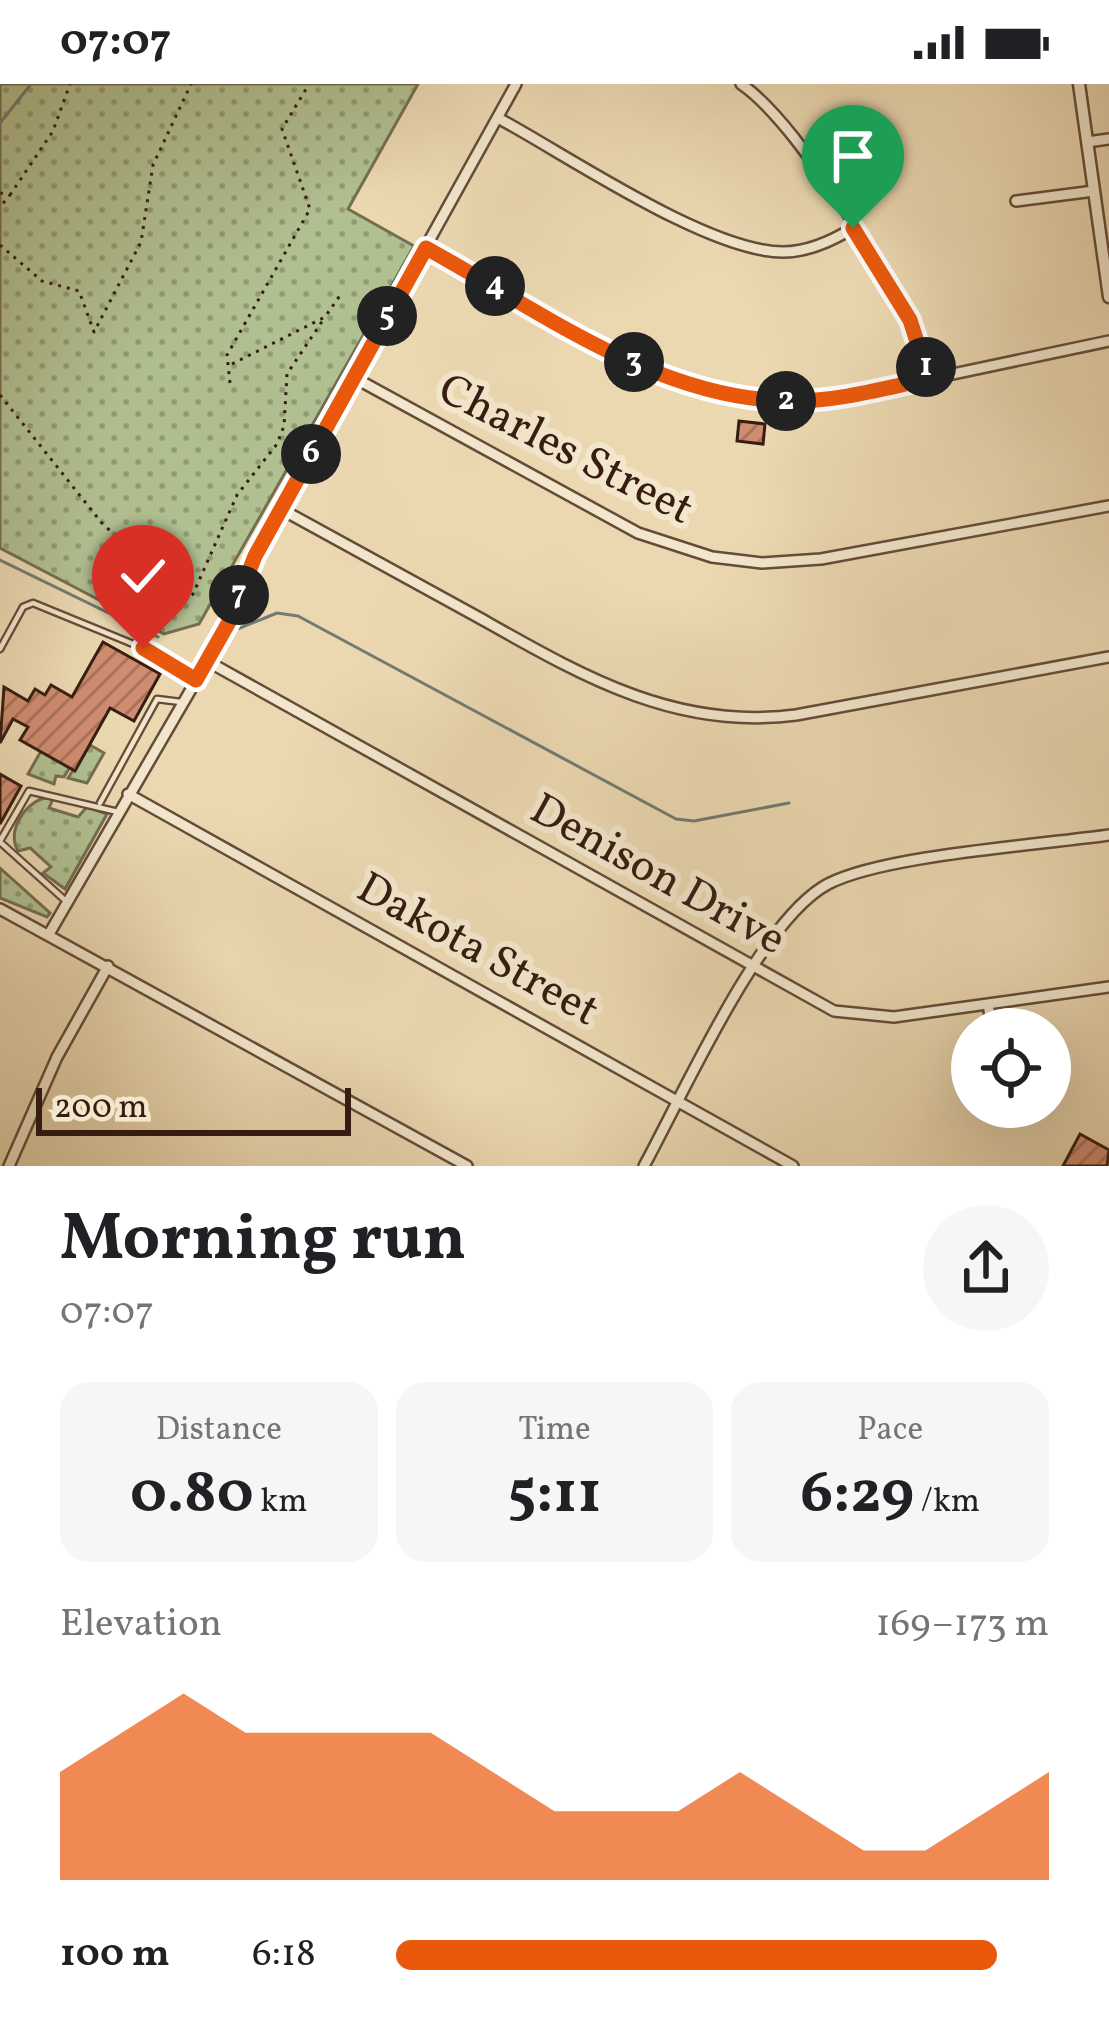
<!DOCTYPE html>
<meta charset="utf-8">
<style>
:root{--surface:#fff;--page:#f6f6f6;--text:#202124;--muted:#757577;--accent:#ea580c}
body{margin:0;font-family:Vollkorn,serif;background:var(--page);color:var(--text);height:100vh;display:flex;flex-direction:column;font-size:45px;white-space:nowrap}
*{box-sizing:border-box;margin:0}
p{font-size:39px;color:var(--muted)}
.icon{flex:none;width:66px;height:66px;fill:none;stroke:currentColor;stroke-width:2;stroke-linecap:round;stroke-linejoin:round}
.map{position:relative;height:1082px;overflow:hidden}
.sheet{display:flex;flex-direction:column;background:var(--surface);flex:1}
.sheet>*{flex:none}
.tools{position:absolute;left:951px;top:924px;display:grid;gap:24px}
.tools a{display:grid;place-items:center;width:120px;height:120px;border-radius:50%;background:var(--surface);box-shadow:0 12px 48px #0002;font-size:60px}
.scale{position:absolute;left:36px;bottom:30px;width:315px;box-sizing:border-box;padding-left:12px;border:6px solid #371d11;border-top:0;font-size:33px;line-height:42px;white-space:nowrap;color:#371d11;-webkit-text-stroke:9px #f2e6cc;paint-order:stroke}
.pin{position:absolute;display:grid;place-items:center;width:102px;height:102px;color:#fff;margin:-123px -51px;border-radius:50% 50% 50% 0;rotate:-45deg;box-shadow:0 0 12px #0007}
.pin .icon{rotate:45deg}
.km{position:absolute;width:60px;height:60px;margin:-30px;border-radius:50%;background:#222;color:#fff;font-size:33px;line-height:60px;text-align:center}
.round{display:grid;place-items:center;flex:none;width:126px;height:126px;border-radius:63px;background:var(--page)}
.head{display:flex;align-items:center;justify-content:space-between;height:204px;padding:0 60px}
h1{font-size:66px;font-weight:700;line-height:90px}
.stats{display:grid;grid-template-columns:repeat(3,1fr);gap:18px;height:204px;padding:12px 60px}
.stats div{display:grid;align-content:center;border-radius:30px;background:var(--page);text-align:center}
.stats b{font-size:60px;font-weight:700}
.stats small{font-size:33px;font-weight:400}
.stats p{font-size:33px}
.chart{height:336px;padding:24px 60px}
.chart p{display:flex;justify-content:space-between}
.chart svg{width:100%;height:216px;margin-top:12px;fill:var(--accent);opacity:.7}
ul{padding:0 60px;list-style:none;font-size:39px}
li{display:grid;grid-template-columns:192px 144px 1fr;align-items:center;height:90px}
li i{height:30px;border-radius:15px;background:var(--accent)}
.status{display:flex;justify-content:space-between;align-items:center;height:84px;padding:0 60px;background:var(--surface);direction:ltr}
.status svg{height:33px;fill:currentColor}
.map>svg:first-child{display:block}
.grass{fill:url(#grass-dots);stroke:#746e51;stroke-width:3}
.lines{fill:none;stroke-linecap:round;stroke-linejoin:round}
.stream{stroke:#727a72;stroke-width:3}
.building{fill:url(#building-hatch);stroke:#371d11;stroke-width:3}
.service-casing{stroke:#644c39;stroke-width:9}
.minor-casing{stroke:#644c39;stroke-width:14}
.tertiary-casing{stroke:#644c39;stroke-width:15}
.path{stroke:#371d11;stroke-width:3;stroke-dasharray:3 6;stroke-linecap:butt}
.service{stroke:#f2e6cc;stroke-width:4.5}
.minor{stroke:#f2e6cc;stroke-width:9}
.tertiary{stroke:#f2e6cc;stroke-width:10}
.route-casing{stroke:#fff;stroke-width:24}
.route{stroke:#ea580c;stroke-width:15}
.labels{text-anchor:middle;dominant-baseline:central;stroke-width:12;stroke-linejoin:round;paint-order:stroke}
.street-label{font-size:45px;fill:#371d11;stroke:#f2e6cc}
</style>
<div class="status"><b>07:07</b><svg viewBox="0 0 49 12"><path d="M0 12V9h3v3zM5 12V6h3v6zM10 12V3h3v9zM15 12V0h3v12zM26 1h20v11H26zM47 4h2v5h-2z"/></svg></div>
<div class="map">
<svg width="1109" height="1082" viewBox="0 0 1109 1082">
<defs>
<pattern id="grass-dots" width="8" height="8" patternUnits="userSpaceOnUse" patternTransform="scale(3)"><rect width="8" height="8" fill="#b1c091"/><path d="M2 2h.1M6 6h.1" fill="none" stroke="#919b75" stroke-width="1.8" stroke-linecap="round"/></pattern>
<pattern id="building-hatch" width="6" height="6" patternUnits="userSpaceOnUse" patternTransform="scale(3)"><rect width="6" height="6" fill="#cf8c71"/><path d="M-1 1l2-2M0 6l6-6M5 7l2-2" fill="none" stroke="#a9725b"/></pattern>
</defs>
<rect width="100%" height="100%" fill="#ebd8b1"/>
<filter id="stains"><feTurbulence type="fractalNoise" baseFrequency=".00167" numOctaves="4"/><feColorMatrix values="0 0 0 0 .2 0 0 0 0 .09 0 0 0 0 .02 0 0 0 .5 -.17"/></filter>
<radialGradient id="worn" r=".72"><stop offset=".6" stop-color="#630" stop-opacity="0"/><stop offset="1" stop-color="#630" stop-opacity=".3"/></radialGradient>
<path class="grass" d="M0 0H418L348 125 414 162 199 540 164 550 0 464Z
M90 661 104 669 87 699 68 694Z
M41 667 70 683 64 693 56 692 54 700 28 690Z
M43 714 53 715 49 724 78 733 87 723 107 730 65 805 43 789 51 783 30 764 18 767C7 747 23 722 43 714Z
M0 784 50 829 47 833 0 814Z"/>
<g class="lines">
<path class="stream" d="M0 39 31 0
M0 476 158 553
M235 546 277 529 298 532 676 735 694 737 789 719"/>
</g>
<path class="building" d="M739 337 765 340 763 360 737 357Z
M103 558 160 590 134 637 110 624 75 687 20 656 28 643 13 635 0 659 4 603 28 617 35 605 45 611 51 601 72 613Z
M0 690 21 702 0 740Z
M1080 1050 1109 1066 1107 1082H1063Z"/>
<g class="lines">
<g class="service-casing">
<path id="service" d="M0 565 23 523 33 519 143 564 196 596
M100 719 157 615 181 618
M0 757 29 707 118 728
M0 758 67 818"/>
</g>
<g class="minor-casing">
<path id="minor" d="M741 0C802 41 912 223 929 295
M498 34C567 71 708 168 783 168 808 168 832 157 853 144
M1087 58 1109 55
M1016 117 1094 107
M426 164 659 290 747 314 844 313 1109 257
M353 293 638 449 712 473 762 479 821 475 1109 422
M281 425C346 461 411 496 476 532 579 590 674 647 796 631L1109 573
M207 577 834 927 894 933 1109 903
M128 710 793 1082
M0 825 467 1082
M49 850 215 564 255 471 516 0
M988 920 992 945
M9 1082 57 973 108 882
M644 1082C684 1009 760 836 828 800 884 771 1040 761 1109 751"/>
</g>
<g class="tertiary-casing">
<path id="tertiary" d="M1079 0 1109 213"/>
</g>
<path class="path" d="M0 109 10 111 0 123
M10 111 53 47 70 0
M0 161 42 197 79 207 94 248 141 158 153 81 191 0
M232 280 325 233 341 210
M230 299 227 271 310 125 282 45 309 0
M0 311 101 438 183 518 193 510 237 411 277 360 284 342 287 290 325 233"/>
<use href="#service" class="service"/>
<use href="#minor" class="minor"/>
<use href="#tertiary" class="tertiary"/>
</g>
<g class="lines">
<g class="route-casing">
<path id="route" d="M143 564 196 596 229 538 255 472 426 164C539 226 660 318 794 317 840 317 885 304 929 295L910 236 853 144"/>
</g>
<use href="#route" class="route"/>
</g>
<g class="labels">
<g class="street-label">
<text transform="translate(565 367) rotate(27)">Charles Street</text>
<text transform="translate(657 792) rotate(29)">Denison Drive</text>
<text transform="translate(477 867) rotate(29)">Dakota Street</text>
</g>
</g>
<rect width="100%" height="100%" filter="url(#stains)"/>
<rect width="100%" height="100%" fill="url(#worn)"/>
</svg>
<div class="tools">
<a><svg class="icon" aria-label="locate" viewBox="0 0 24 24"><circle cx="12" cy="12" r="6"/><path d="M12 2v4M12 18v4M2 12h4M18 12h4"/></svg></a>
</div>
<div class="scale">200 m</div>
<div class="pin" style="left:853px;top:144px;background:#1e9e55"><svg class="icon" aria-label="arrive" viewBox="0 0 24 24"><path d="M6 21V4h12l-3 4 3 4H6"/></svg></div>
<div class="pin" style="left:143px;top:564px;background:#d93025"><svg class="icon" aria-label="check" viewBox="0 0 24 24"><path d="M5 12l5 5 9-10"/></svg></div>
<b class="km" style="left:926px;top:283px">1</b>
<b class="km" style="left:786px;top:317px">2</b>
<b class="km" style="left:634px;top:278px">3</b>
<b class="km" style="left:495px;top:202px">4</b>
<b class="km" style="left:387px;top:232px">5</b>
<b class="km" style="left:311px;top:370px">6</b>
<b class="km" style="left:239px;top:511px">7</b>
</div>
<section class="sheet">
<div class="head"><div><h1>Morning run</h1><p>07:07</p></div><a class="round"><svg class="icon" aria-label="share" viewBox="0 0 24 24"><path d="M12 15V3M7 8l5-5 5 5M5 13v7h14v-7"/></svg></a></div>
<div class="stats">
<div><p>Distance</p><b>0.80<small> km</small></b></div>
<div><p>Time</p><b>5:11</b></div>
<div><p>Pace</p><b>6:29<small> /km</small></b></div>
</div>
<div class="chart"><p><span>Elevation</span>169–173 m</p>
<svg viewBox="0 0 160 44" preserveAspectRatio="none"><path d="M0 44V22L10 14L20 6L30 14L40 14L50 14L60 14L70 22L80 30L90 30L100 30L110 22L120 30L130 38L140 38L150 30L160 22V44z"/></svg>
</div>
<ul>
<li><b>100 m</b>6:18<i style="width:92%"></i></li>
</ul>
</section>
